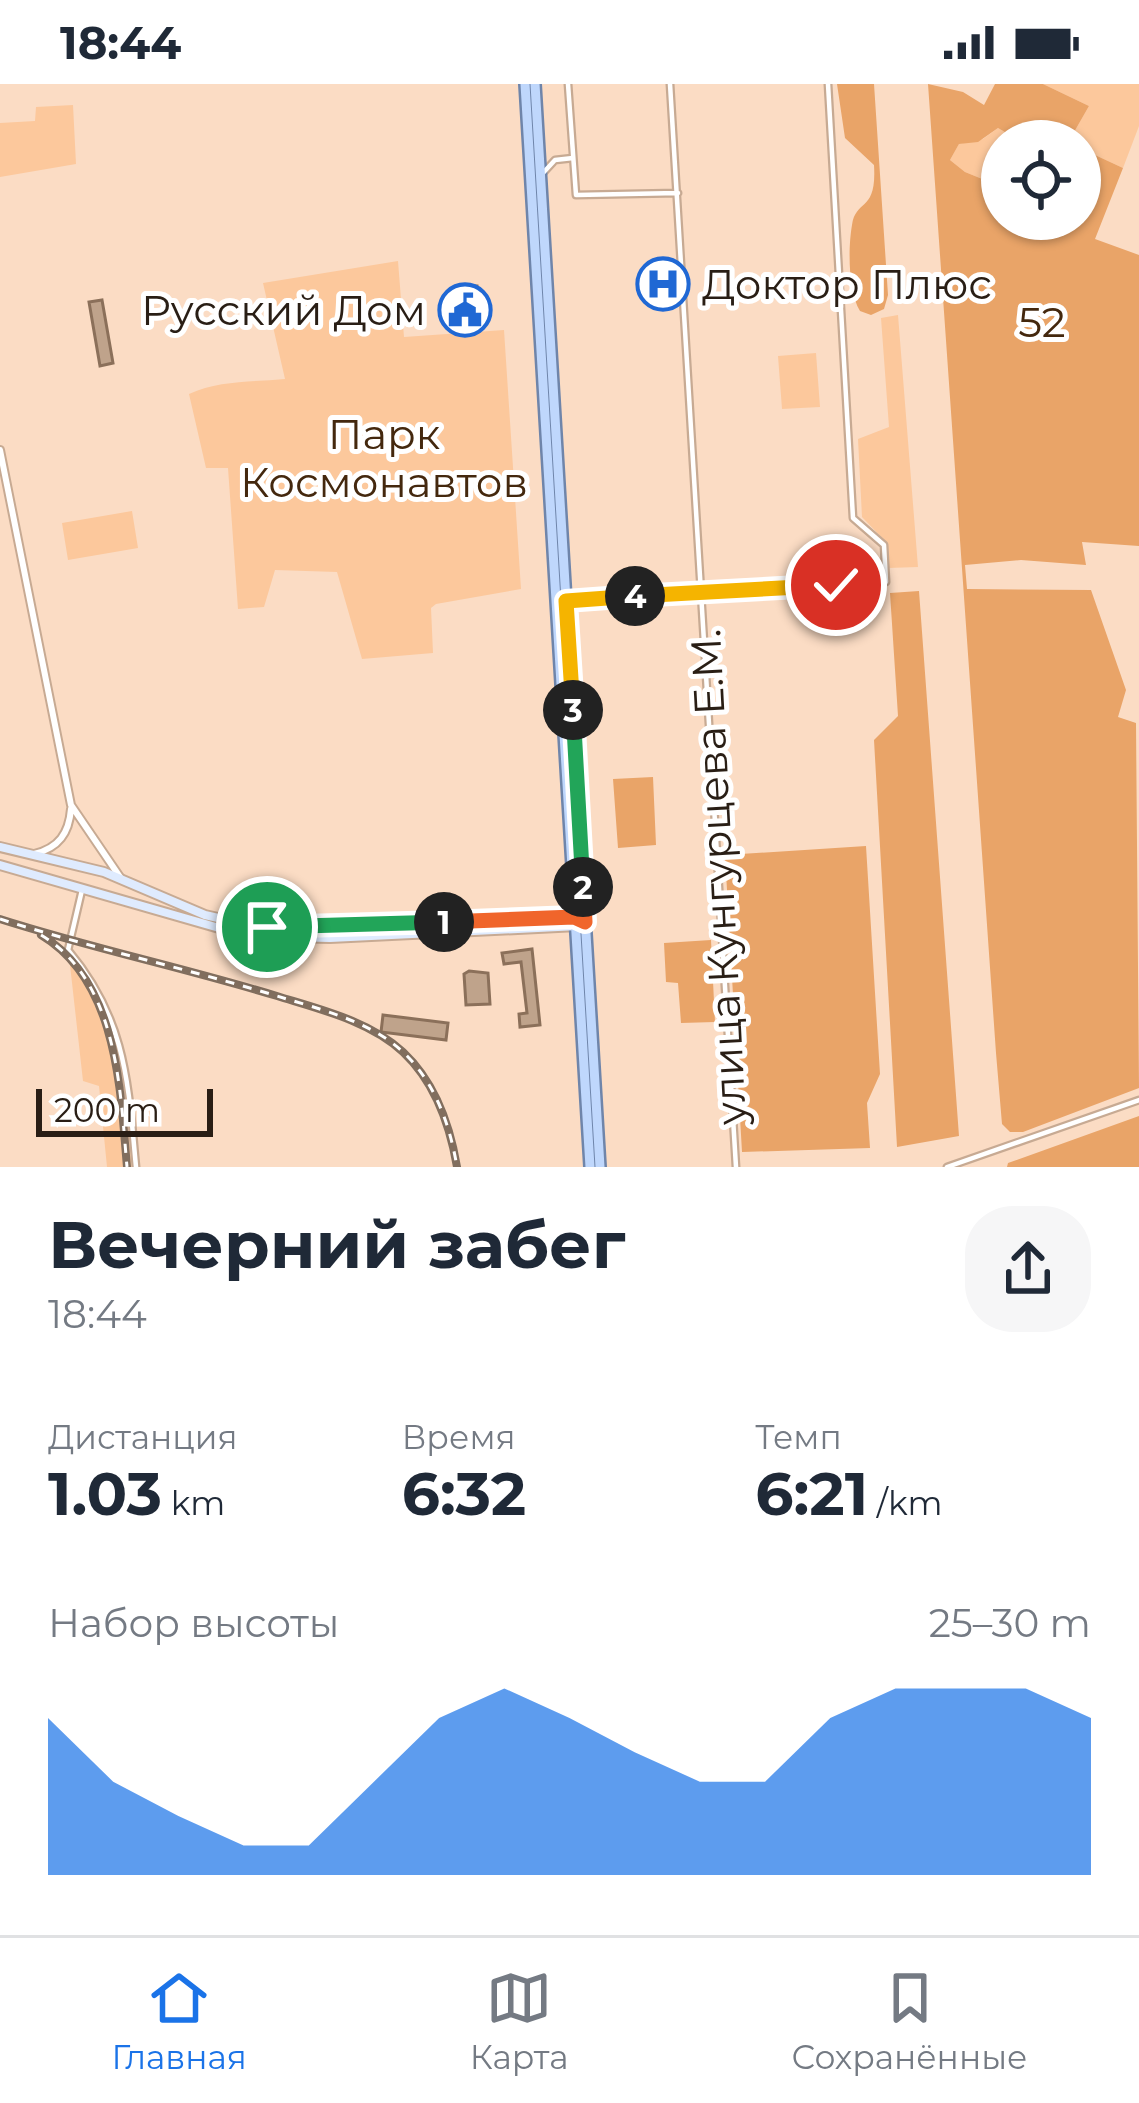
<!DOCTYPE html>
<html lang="ru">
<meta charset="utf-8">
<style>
:root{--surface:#fff;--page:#f6f6f7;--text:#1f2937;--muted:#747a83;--line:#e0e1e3;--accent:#1a73e8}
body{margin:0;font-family:Montserrat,sans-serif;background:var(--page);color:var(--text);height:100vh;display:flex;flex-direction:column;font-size:45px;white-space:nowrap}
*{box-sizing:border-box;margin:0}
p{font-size:39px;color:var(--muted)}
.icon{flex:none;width:66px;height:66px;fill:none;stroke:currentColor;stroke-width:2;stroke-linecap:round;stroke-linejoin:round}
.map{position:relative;height:1083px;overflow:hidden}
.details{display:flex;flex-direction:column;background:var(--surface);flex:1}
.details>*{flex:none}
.controls{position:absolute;left:981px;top:36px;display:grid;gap:24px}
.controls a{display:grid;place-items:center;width:120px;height:120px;border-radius:50%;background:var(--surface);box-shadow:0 3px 9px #0004;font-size:60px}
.scale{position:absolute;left:36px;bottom:30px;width:177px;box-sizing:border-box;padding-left:12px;border:6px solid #291e15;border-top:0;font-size:33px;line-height:42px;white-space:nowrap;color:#291e15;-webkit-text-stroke:9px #fff;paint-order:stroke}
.pin{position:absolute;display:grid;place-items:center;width:102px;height:102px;color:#fff;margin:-51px;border:6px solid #fff;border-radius:50%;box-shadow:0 3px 12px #0007}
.km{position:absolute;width:60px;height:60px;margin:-30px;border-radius:50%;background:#222;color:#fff;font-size:33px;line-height:60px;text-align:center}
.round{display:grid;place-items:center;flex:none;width:126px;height:126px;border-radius:48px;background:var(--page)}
.headline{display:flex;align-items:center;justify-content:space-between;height:204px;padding:0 48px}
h1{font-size:66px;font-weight:700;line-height:90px}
.stats{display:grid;grid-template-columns:repeat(3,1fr);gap:18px;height:204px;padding:12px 48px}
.stats div{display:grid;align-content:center}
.stats b{font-size:60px;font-weight:700}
.stats small{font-size:33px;font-weight:400}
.stats p{font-size:33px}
.chart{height:336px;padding:24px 48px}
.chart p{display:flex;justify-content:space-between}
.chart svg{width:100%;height:216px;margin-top:12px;fill:var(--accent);opacity:.7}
.status{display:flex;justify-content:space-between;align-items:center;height:84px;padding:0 60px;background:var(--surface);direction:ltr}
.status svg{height:33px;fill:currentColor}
.tabs{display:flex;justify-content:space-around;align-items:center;height:168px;border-top:3px solid var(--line);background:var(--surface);font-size:33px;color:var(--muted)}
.tabs a{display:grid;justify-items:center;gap:6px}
.tabs .current{color:var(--accent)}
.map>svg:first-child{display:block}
.green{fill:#fcc89c}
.forest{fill:#e9a468}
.building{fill:#bfa38b;stroke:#8b705a;stroke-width:3}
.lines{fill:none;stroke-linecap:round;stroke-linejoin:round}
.minor-casing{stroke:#c7aa93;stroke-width:9}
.tertiary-casing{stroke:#c7aa93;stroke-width:10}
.secondary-casing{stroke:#c7aa93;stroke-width:12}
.primary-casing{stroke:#6f85aa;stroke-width:14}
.minor{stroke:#fff;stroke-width:4.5}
.tertiary{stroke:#fff;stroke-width:6}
.secondary{stroke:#dfebfe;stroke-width:8}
.primary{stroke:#bfd7fc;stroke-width:9}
.rail-casing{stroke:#816e5e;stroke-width:8}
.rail{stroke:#fff;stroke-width:3;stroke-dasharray:9;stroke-linecap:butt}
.split-1-casing{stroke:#fff;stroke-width:24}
.split-2-casing{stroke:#fff;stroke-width:24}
.split-3-casing{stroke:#fff;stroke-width:24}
.split-4-casing{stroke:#fff;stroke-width:24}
.split-5-casing{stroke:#fff;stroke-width:24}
.split-1{stroke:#22a559;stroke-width:15}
.split-2{stroke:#f0652b;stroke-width:15}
.split-3{stroke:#22a559;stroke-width:15}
.split-4{stroke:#f5b400;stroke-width:15}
.split-5{stroke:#f5b400;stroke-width:15}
.labels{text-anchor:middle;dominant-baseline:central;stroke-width:10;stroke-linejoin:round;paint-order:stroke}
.poi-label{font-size:42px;fill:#291e15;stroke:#fff;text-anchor:start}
.park-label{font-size:42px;fill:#44280e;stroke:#fff}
.street-label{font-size:42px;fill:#291e15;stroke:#fff}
</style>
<div class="status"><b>18:44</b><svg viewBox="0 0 49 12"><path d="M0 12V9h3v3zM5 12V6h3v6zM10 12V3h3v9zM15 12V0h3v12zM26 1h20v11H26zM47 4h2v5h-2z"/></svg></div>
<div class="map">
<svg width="1139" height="1083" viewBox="0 0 1139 1083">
<rect width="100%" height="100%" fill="#fbdcc4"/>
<path class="green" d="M1043 0H1139V42L1123 84 1080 64V57H1069L1089 22Z
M73 21 76 80 0 93V39L35 37 36 23Z
M998 44 1020 57H1002V103L965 88 950 76 959 60 983 55Z
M398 177 404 253 504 246 521 505 436 520 431 524 433 569 362 575 337 488 275 486 264 523 238 525 228 384H206L189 310C219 296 253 298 285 295L263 199Z
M898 231 918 483 888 484 886 458 862 433 858 355 889 343 881 234Z
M816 269 820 323 782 325 778 272Z
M132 427 138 464 68 476 62 439Z
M75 880C122 941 125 1009 132 1083H107L99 1002 83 997 70 881Z"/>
<path class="forest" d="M837 0H874L888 211 884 225 871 231 860 227C848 207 848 164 852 141 856 114 877 129 874 81L845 54Z
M928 0 963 8 984 21 995 0H1043L1089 22 1069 57H1020L998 44 978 58 959 60 950 76 965 88 1002 103V135H1080V64L1123 84 1095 155 1139 171V462L1082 458 1086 481 1021 476 965 481 967 505 1091 506 1126 606 1118 633 1136 639 1139 1004 1023 1048H1010L1002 1040 996 969Z
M919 507 959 1052 897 1063 874 656 898 632 890 509Z
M653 693 656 761 618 764 613 695Z
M866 762 880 990 867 1019 870 1064 742 1068 725 771Z
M711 856 715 938 681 939 678 899 666 898 664 859Z
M1139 1032V1083H1007L1008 1079Z"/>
<path class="building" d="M458 202H477L479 241 453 243 452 210H458Z
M102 216 113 279 100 282 89 218Z
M532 865 540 941 520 943 519 930 527 929 521 878 504 880 502 869Z
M469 887 488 889 490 920 466 921 464 890Z
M383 931 448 939 446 956 381 948Z"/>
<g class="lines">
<g class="minor-casing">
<path id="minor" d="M568 0 576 111 678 109
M670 0 736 1083
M543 89 555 76 573 74
M566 517 886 498 884 461 853 434 828 0
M82 806 68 866C126 935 128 997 136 1083
M947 1083 1139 1016"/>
</g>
<g class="tertiary-casing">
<path id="tertiary" d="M0 366 71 721 122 796
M34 770C59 764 69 749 71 725"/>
</g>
<g class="secondary-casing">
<path id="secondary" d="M0 763 104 788 205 831 249 841 578 835
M0 781 247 852 330 854 578 842"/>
</g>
<g class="primary-casing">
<path id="primary" d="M525 0 590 1083
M535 0 600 1083"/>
</g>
<use href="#minor" class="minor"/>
<use href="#tertiary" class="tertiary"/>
<use href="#secondary" class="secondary"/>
<use href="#primary" class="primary"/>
<g class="rail-casing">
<path id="rail" d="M0 835C91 864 185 884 277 912 319 925 370 937 403 968 435 998 450 1041 457 1083
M41 851C118 897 120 1005 127 1083"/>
</g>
<use href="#rail" class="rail"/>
</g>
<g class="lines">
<g class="split-1-casing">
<path id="split-1" d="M267 843 444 838"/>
</g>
<g class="split-2-casing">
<path id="split-2" d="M444 838 574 833 585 838 583 803"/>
</g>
<g class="split-3-casing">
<path id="split-3" d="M573 626 583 803"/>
</g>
<g class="split-4-casing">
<path id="split-4" d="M573 626 566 517 635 512"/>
</g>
<g class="split-5-casing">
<path id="split-5" d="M635 512 836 501"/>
</g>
<use href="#split-1" class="split-1"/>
<use href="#split-2" class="split-2"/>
<use href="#split-3" class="split-3"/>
<use href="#split-4" class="split-4"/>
<use href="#split-5" class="split-5"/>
</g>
<defs>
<g id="hospital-ring" transform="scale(2.7)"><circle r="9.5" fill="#fff" stroke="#2068d4" stroke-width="1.5"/><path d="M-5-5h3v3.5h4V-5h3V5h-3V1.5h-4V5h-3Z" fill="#2068d4"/></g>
<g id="civic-ring" transform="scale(2.7)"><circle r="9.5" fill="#fff" stroke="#2068d4" stroke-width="1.5"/><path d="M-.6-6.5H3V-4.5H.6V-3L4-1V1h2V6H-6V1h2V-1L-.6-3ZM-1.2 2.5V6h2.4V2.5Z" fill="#2068d4"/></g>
</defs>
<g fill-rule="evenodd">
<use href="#hospital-ring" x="663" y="200"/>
<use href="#civic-ring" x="465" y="226"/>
</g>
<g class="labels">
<g class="poi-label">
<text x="702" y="200">Доктор Плюс</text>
<text x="426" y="226" text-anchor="end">Русский Дом</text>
</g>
<g class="park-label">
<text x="1042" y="238">52</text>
<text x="384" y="350">Парк<tspan x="384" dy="48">Космонавтов</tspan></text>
</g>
<g class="street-label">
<text transform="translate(718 793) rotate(-93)">улица Кунгурцева Е.М.</text>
</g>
</g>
</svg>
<div class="controls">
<a><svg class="icon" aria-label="locate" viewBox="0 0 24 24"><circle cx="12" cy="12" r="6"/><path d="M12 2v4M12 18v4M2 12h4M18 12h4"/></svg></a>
</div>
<div class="scale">200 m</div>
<div class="pin" style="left:267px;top:843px;background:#1e9e55"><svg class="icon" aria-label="arrive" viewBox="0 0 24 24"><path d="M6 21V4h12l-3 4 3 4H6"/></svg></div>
<div class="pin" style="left:836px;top:501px;background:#d93025"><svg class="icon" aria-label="check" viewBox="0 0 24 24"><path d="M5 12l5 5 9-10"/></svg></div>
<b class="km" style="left:444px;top:838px">1</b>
<b class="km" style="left:583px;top:803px">2</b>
<b class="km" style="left:573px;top:626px">3</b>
<b class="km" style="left:635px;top:512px">4</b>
</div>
<section class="details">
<div class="headline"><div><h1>Вечерний забег</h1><p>18:44</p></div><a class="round"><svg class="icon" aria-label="share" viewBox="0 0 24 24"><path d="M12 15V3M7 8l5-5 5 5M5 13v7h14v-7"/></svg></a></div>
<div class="stats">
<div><p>Дистанция</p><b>1.03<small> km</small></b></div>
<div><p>Время</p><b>6:32</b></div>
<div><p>Темп</p><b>6:21<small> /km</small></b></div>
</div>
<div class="chart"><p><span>Набор высоты</span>25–30 m</p>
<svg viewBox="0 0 160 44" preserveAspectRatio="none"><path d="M0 44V12L10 25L20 32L30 38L40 38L50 25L60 12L70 6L80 12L90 19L100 25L110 25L120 12L130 6L140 6L150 6L160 12V44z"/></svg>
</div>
</section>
<nav class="tabs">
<a class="current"><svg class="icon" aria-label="home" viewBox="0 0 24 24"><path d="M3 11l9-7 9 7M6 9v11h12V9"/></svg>Главная</a>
<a><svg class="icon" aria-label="map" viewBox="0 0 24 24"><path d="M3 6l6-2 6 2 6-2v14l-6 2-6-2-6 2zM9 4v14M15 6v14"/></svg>Карта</a>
<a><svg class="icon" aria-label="saved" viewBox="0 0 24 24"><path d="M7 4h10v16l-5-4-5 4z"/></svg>Сохранённые</a>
</nav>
